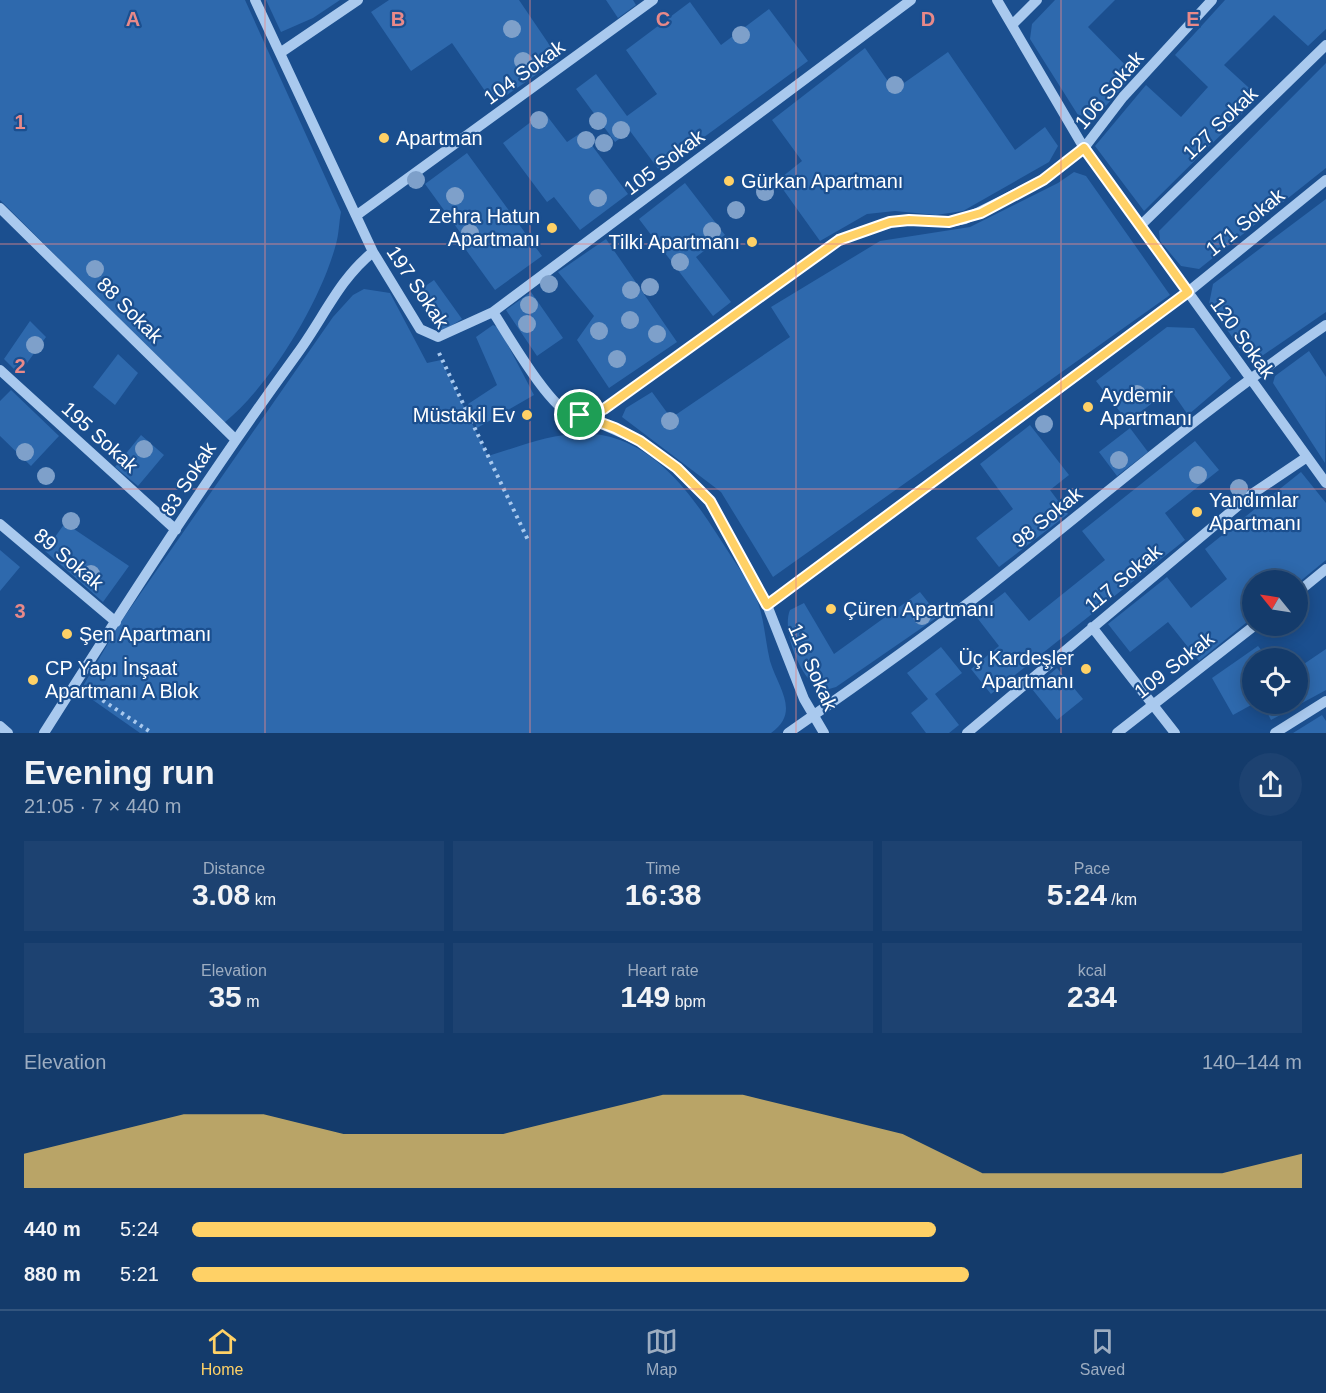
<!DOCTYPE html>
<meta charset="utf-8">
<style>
:root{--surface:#143b6b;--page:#1d4271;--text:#f1f3f6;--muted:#9dadc1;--line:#33557e;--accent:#ffd166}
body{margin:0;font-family:Arial,sans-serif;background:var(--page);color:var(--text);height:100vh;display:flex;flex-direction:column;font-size:22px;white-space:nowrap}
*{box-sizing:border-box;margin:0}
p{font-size:20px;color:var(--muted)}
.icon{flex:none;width:33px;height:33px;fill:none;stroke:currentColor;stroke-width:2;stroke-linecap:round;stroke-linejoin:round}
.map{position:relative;height:733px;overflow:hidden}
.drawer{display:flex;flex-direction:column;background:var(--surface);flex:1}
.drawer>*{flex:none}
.needle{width:39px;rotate:300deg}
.fabs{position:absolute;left:1242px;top:570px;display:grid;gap:12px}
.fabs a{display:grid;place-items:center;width:66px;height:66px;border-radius:50%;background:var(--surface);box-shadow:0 3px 15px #0003,0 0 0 2px var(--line);font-size:30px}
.pin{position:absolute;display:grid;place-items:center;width:51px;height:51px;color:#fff;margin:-26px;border:3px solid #fff;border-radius:50%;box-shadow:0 2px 6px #0007}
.round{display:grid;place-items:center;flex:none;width:63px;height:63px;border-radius:32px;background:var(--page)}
.overview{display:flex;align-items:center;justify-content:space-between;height:102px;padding:0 24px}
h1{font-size:33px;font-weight:700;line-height:45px}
.metrics{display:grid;grid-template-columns:repeat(3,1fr);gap:9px;height:102px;padding:6px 24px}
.metrics div{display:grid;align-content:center;border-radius:0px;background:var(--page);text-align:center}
.metrics b{font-size:30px;font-weight:700}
.metrics small{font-size:16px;font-weight:400}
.metrics p{font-size:16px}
.chart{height:168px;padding:12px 24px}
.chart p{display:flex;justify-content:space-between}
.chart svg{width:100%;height:108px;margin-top:6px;fill:var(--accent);opacity:.7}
ul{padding:0 24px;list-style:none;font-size:20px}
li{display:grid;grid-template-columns:96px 72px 1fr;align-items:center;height:45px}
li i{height:15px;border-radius:8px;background:var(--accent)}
.tab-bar{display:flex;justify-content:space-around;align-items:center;height:84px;border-top:2px solid var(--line);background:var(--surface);font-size:16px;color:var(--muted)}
.tab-bar a{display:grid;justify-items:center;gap:3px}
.tab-bar .selected{color:var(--accent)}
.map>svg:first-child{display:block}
.grass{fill:#2e69ad}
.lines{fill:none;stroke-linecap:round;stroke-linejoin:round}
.path{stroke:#a9c9ee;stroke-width:4;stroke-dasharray:3 4.5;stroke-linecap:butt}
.minor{stroke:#a9c9ee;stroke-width:10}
.tree{fill:#7ea0ca}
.route-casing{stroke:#fff;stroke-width:12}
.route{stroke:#ffd166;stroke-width:8}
.grid{fill:none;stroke:#e88989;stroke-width:1.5;stroke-opacity:0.55}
.poi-dot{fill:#ffd166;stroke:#1b4f8f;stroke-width:2}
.labels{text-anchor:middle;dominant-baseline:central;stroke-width:4.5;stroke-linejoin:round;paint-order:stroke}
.street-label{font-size:20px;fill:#fff;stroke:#1b4f8f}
.poi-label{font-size:20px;fill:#fff;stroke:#1b4f8f;text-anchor:start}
.grid-label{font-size:20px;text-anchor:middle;font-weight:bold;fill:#e88989;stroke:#1b4f8f;stroke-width:4.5;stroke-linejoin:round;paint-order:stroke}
</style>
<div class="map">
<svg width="1326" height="733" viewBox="0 0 1326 733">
<rect width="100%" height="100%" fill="#1b4f8f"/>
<path class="grass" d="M0 0H245L341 212C339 222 339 234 336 244 321 301 270 386 224 423L0 200Z
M266 0H340L313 18 281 32Z
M389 0H519L559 59 494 104 452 43 411 71 371 12Z
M606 0H633L636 5 618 18Z
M1055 0H1115L1088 27 1134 74 1104 108 1091 117 1078 115 1030 39 1032 24Z
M1225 0H1326V29L1308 46 1274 15 1224 65 1259 97 1144 211 1095 146 1146 85 1181 117 1208 87 1175 55Z
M690 2 721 45 769 9 808 61 659 170 630 131 615 142 576 89 596 74 627 116 657 94 626 50Z
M865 48 894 90 948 52 1015 150 1045 127 1058 146 1049 162 963 211 936 215 895 211 867 214 820 241 777 181 802 161 772 120Z
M1326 63V168L1199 269 1181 266 1160 241 1159 231Z
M544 112 567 142 582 132 628 194 580 230 554 197 547 202 503 143Z
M467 153 542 256 495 290 461 243 465 239 425 184Z
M1074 172 1086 176 1170 295 773 577 721 492 622 417 626 408 652 392 671 418 790 337 771 307 880 241 970 227 1058 183Z
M685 183 725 235 696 257 731 302 713 316 639 219Z
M1326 199V312L1259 358 1242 351 1209 304 1213 284Z
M606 239 677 342 609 388 577 340 594 316 558 272Z
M434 280 462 319 443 331 435 327 414 294Z
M364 289 390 293 427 363 441 360 488 456C531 443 575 423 620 440 671 459 703 512 731 556 739 569 749 581 755 595 764 614 765 640 770 661 778 688 801 712 771 733H140L80 691 120 623 333 317 353 295Z
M531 292 563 338 537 356 506 310Z
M30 321 46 337 19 374 4 359Z
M493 325 499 328 534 395 477 428 468 404 497 385 476 337Z
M1167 327 1194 328 1231 378 1188 415 1170 389 1128 422 1096 381Z
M1309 351 1326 377 1325 463 1273 383 1275 376Z
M118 354 138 373 115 405 93 387Z
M11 390 59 436 31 466 0 436V401Z
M1030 425 1069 475 1050 490 1068 514 999 567 976 538 1013 509 980 464Z
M1130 428 1148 452 1117 476 1099 452Z
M141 435 164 455 138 486 115 467Z
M1195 441 1219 470 1165 513 1185 540 991 694 971 669 999 646 975 615 1005 592 1029 621 1105 560 1082 531Z
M1301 472 1326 503V560L1298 583V580H1252V618L1199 661 1168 622 1130 652 1108 624 1167 577 1191 608 1227 579 1205 549Z
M65 523 129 566 103 602 45 551Z
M0 550 20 567 0 591Z
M920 592 939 616 836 687 822 691C801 680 781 631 790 610L804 603 834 654Z
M1258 646 1268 658H1252L1253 704 1233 715 1212 678Z
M941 647 962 673 935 694 959 725 949 733H926L911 713 928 699 907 673Z
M1326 649V690L1271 720 1263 704H1298V668Z
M1057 668 1083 699 1057 720 1032 689Z
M1322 715 1326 721V733H1293Z"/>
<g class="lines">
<path class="path" d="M439 353 528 540
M90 692 152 733"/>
<path class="minor" d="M255 0 373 252 420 329 438 337 493 312 911 0
M997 0 1084 148 1326 483
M1012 25 1037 0
M280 53 358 0
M0 208 235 439
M357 215 653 0
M1140 226 1326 45
M493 312C507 333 550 409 572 414 583 417 594 412 604 409L839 240 890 222 909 220 949 222 965 219 1043 180 1084 148 1123 97 1212 0
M0 370 176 530
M583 416 640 441 677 468 710 501 767 605 804 699 824 733
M0 524 116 622
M1298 592 1326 569
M767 605 1188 292 1326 180
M1092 627 1175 733
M0 726 8 733
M44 733C125 605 208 476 297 354 323 319 339 279 373 252
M788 733C856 686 924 638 990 586 1101 498 1209 405 1326 325
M967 733 1252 494 1307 457
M1117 733 1254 626
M1275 733 1326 701"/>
</g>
<g class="tree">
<circle cx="512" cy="29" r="9"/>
<circle cx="741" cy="35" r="9"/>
<circle cx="523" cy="61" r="9"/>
<circle cx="895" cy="85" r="9"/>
<circle cx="539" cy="120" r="9"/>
<circle cx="598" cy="121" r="9"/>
<circle cx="621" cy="130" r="9"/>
<circle cx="586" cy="140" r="9"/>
<circle cx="604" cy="143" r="9"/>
<circle cx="416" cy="180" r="9"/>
<circle cx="765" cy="192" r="9"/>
<circle cx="455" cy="196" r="9"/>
<circle cx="598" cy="198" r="9"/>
<circle cx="736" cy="210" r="9"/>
<circle cx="712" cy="231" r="9"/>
<circle cx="470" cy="233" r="9"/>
<circle cx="680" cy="262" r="9"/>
<circle cx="95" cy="269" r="9"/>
<circle cx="549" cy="284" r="9"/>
<circle cx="650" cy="287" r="9"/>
<circle cx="631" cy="290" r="9"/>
<circle cx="529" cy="305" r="9"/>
<circle cx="630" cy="320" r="9"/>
<circle cx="527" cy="324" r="9"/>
<circle cx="599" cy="331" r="9"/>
<circle cx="657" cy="334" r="9"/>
<circle cx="35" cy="345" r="9"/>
<circle cx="617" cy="359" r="9"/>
<circle cx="1137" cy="394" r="9"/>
<circle cx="670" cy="421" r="9"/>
<circle cx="1044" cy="424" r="9"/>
<circle cx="144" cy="449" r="9"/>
<circle cx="25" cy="452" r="9"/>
<circle cx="1119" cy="460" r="9"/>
<circle cx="1198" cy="475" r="9"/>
<circle cx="46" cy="476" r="9"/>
<circle cx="1239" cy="488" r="9"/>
<circle cx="71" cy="521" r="9"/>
<circle cx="91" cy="574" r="9"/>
<circle cx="922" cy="616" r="9"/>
</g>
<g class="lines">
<g class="route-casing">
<path id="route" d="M1084 148 1188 292 767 605 710 501 677 468 640 441 615 428 580 415 604 409 839 240 890 222 909 220 949 222 981 213 1043 180Z"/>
</g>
<use href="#route" class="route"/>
</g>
<path class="grid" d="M265 0V733M530 0V733M796 0V733M1061 0V733M0 244H1326M0 489H1326"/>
<g class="poi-dot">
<circle cx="384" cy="138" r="6"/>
<circle cx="729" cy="181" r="6"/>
<circle cx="552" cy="228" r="6"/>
<circle cx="752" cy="242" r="6"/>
<circle cx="1088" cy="407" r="6"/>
<circle cx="527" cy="415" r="6"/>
<circle cx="1197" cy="512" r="6"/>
<circle cx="831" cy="609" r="6"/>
<circle cx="67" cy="634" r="6"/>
<circle cx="1086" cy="669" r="6"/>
<circle cx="33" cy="680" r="6"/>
</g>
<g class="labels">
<g class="street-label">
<text transform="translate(524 72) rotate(-36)">104 Sokak</text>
<text transform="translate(1109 90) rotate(-50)">106 Sokak</text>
<text transform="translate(1220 123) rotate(-44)">127 Sokak</text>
<text transform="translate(664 162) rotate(-37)">105 Sokak</text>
<text transform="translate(1245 222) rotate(-39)">171 Sokak</text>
<text transform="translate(418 287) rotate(56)">197 Sokak</text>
<text transform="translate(130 310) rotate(45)">88 Sokak</text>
<text transform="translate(1243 338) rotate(54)">120 Sokak</text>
<text transform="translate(100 437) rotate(42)">195 Sokak</text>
<text transform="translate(188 479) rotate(-57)">83 Sokak</text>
<text transform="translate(1047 517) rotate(-39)">98 Sokak</text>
<text transform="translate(69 559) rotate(40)">89 Sokak</text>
<text transform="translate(1123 578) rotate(-40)">117 Sokak</text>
<text transform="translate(1174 665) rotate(-38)">109 Sokak</text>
<text transform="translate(813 667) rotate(66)">116 Sokak</text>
</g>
<g class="poi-label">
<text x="396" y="138">Apartman</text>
<text x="741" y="181">Gürkan Apartmanı</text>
<text x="540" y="216" text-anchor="end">Zehra Hatun<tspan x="540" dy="23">Apartmanı</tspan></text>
<text x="740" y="242" text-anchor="end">Tilki Apartmanı</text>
<text x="1100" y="395">Aydemir<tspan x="1100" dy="23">Apartmanı</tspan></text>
<text x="515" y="415" text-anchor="end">Müstakil Ev</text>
<text x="1209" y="500">Yandımlar<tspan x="1209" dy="23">Apartmanı</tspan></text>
<text x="843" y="609">Çüren Apartmanı</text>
<text x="79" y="634">Şen Apartmanı</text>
<text x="1074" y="658" text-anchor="end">Üç Kardeşler<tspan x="1074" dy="23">Apartmanı</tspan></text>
<text x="45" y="668">CP Yapı İnşaat<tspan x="45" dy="23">Apartmanı A Blok</tspan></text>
</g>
</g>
<g class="grid-label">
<text x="133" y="26">A</text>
<text x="398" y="26">B</text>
<text x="663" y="26">C</text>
<text x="928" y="26">D</text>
<text x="1193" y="26">E</text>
<text x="20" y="129">1</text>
<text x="20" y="373">2</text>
<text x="20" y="618">3</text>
</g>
</svg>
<div class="fabs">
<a><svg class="needle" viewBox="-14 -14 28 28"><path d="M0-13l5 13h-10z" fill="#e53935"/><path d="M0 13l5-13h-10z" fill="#9dadc1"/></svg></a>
<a><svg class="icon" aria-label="locate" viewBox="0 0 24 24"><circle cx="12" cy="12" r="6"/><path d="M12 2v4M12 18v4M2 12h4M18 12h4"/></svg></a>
</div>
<div class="pin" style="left:580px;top:415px;background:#1e9e55"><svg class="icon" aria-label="arrive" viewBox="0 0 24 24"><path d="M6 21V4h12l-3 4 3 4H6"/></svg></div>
</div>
<section class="drawer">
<div class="overview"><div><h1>Evening run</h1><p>21:05 · 7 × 440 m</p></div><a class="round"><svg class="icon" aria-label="share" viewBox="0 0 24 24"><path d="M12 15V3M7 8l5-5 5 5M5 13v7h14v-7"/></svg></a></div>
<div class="metrics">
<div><p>Distance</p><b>3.08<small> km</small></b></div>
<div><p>Time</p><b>16:38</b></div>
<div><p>Pace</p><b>5:24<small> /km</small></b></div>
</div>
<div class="metrics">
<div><p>Elevation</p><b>35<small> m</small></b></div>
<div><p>Heart rate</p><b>149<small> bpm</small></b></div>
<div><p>kcal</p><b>234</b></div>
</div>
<div class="chart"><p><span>Elevation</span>140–144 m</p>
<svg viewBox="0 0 160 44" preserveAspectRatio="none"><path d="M0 44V30L10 22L20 14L30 14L40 22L50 22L60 22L70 14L80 6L90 6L100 14L110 22L120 38L130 38L140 38L150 38L160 30V44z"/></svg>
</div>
<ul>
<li><b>440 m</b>5:24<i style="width:67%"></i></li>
<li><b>880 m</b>5:21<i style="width:70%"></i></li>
</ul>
</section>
<nav class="tab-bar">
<a class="selected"><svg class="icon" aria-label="home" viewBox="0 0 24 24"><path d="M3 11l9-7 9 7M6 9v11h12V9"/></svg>Home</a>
<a><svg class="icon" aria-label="map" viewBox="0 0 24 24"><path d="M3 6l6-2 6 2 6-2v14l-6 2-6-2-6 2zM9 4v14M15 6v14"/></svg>Map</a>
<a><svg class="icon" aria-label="saved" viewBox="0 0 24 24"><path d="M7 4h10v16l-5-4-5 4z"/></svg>Saved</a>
</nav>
